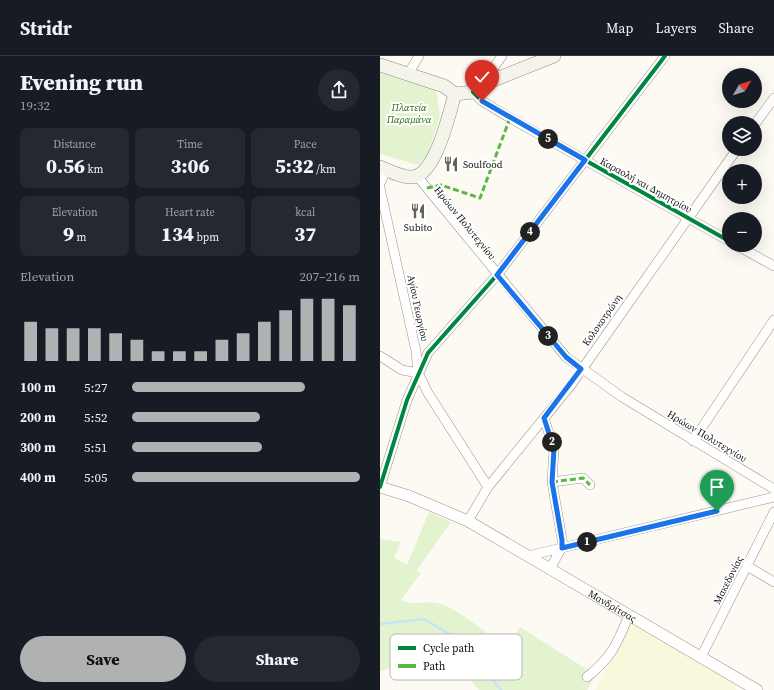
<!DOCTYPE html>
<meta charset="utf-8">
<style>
:root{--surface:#171b24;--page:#242831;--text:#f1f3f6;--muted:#9ea1a6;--line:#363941;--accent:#b0b1b2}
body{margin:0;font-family:"Source Serif 4",serif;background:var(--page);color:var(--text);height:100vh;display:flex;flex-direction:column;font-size:15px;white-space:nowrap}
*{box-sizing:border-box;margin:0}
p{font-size:13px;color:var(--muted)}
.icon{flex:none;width:22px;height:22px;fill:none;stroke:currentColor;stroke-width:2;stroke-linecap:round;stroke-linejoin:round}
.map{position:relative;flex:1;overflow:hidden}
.side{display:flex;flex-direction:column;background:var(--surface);width:380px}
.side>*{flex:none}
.needle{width:26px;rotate:51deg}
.buttons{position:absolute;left:342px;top:12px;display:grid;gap:8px}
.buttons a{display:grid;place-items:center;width:40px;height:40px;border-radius:50%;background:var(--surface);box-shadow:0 4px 16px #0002;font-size:20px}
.pin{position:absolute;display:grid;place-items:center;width:34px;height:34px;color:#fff;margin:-41px -17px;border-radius:50% 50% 50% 0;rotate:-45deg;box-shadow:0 0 4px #0007}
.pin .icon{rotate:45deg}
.km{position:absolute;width:20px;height:20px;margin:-10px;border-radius:50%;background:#222;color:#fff;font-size:11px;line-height:20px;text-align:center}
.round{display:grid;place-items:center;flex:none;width:42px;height:42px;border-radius:21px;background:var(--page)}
.headline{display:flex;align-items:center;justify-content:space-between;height:68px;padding:0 20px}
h1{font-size:22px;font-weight:800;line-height:30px}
.figures{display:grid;grid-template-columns:repeat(3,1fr);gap:6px;height:68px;padding:4px 20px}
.figures div{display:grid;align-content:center;border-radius:8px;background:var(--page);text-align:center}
.figures b{font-size:20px;font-weight:800}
.figures small{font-size:11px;font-weight:400}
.figures p{font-size:11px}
.chart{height:112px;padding:8px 20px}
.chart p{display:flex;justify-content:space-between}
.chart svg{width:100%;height:72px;margin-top:4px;stroke:var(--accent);stroke-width:6}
.button{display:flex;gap:8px;margin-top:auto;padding:8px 20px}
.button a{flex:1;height:46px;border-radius:24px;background:var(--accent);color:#111;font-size:16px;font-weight:800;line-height:46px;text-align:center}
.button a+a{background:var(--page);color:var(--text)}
ul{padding:0 20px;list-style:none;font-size:13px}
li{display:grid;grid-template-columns:64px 48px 1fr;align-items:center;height:30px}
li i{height:10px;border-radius:5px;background:var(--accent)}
header{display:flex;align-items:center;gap:24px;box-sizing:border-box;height:56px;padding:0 20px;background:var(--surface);border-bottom:1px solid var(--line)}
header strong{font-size:19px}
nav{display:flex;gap:22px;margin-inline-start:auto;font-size:14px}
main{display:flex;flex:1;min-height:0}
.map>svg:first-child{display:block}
.farmland{fill:#f9f8dd}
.green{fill:#e3f3d0}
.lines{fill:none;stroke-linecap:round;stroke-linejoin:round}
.stream{stroke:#c6e4f8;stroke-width:2.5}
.minor-casing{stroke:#959491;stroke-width:10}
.tertiary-casing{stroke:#959491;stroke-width:12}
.secondary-casing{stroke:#8c8b87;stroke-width:14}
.minor{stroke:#fffefd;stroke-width:9}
.tertiary{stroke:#fffefd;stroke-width:11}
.secondary{stroke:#f5f4ea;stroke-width:13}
.quiet{stroke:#58b947;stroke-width:3;stroke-dasharray:6 3;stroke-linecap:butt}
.cycleway-casing{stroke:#fff;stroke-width:6}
.cycleway{stroke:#00873e;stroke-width:4}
.route-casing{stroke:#fff;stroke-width:8}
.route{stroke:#1a73e8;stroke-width:5}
.labels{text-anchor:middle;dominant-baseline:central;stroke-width:4;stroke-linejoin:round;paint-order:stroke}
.park-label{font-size:10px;font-style:italic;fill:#266b19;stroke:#fff}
.poi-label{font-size:10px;fill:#0e0e0e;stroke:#fff;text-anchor:start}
.street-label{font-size:10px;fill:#0e0e0e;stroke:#fff}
.key{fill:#fff;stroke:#b7b7b7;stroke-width:1}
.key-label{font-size:11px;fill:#0e0e0e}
</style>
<header>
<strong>Stridr</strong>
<nav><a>Map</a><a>Layers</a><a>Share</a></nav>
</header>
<main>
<section class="side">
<div class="headline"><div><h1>Evening run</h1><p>19:32</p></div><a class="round"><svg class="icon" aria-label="share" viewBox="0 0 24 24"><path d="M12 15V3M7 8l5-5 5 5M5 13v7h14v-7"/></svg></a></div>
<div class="figures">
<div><p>Distance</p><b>0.56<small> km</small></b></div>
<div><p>Time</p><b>3:06</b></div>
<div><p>Pace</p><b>5:32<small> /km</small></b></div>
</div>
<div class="figures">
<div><p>Elevation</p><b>9<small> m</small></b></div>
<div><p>Heart rate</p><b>134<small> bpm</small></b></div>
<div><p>kcal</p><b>37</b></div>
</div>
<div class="chart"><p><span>Elevation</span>207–216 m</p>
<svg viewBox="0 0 160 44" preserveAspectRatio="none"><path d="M5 44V20M15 44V24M25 44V24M35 44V24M45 44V27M55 44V31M65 44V38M75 44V38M85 44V38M95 44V31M105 44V27M115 44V20M125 44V13M135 44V6M145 44V6M155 44V10"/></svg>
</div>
<ul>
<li><b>100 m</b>5:27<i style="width:76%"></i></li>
<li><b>200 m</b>5:52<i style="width:56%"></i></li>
<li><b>300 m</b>5:51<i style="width:57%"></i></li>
<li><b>400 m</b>5:05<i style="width:100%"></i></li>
</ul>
<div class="button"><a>Save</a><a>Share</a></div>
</section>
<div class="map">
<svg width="394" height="634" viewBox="0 0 394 634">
<rect width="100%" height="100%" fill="#fcfaf2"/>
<path class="farmland" d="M251 568 357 628 355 634H215Z"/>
<path class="green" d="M0 14 56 34 60 60 47 100 38 109 0 98Z
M49 456 71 466 37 514 41 517 21 544C33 550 44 545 57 547 77 551 110 580 127 593L140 571 216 619 207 634H99L77 609 31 607 0 615V483L21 486 14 502 27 509Z"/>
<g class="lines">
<path class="stream" d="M0 568 44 563 71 579 99 607 121 634"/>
<g class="minor-casing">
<path id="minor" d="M28 18 39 0
M102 28 122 0
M93 36 102 45 130 62 349 185
M375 68 394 42
M37 120 186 301 242 341 394 433
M0 128 6 114
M0 132 36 295 38 317 48 337 108 431
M356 189 394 210
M0 300 22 314 38 317
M164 362 174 393 172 426 183 489 170 513
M313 385 394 264
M172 426 203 422 210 429
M0 431 27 344 48 297 117 219 285 0
M88 465 108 431 191 329 357 93
M148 500 394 441
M367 510 394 526
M321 601 394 456
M207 621C232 601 237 588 249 559"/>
</g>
<g class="tertiary-casing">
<g id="tertiary">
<path id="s1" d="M0 431 29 440 88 465 377 634"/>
</g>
</g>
<g class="secondary-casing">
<path id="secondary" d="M0 9 64 30 75 38
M75 38 93 36 101 29 174 0
M0 111C10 115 22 122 33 121 56 118 69 58 75 38"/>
</g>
<use href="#minor" class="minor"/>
<use href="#tertiary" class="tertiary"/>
<use href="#secondary" class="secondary"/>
<path class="quiet" d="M47 132 61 129 100 142 130 62
M172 426 203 422 210 429"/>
<g class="cycleway-casing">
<path id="cycleway" d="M93 36 102 45 130 62 349 185
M0 431 27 344 48 297 117 219 285 0"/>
</g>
<use href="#cycleway" class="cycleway"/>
</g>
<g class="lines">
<g class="route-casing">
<path id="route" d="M102 45 205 104 117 219 186 301 201 313 164 362 174 393 172 426 182 484V492L337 455"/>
</g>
<use href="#route" class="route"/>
</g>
<defs>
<g id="restaurant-bare" transform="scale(1.2)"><path d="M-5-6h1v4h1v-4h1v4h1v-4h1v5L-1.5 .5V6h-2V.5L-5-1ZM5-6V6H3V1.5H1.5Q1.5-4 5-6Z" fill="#61615e" stroke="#fff" stroke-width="2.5" paint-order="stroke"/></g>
</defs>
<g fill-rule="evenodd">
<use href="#restaurant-bare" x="71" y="108"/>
<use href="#restaurant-bare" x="38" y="155"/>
</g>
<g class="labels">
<g class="park-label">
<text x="29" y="51">Πλατεία<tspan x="29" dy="12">Παραμάνα</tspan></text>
</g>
<g class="poi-label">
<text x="83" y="108">Soulfood</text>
<text x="38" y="171" text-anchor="middle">Subito</text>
</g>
<g class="street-label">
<text transform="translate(266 129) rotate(29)">Καραολή και Δημητρίου</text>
<text transform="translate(85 167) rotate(51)">Ηρώων Πολυτεχνίου</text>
<text transform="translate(38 252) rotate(78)">Αγίου Γεωργίου</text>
<text transform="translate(222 264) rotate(-55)">Κολοκοτρώνη</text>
<text transform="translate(327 380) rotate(31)">Ηρώων Πολυτεχνίου</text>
<text transform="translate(348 524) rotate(-63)">Μακεδονίας</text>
<text stroke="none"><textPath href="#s1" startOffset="262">Μανδρίτσας</textPath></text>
</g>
</g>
<rect x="10" y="578" width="132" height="46" rx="6" class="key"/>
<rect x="18" y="590" width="18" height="4" fill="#00873e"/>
<rect x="18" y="608" width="18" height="4" fill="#58b947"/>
<g class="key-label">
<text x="43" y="596">Cycle path</text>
<text x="43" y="614">Path</text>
</g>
</svg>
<div class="buttons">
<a><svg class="needle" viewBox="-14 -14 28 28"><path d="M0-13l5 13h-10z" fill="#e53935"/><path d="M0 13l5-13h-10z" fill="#9ea1a6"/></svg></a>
<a><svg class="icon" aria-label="layers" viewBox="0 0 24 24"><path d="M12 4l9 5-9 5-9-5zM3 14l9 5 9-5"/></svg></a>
<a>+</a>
<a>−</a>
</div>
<div class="pin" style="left:337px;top:455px;background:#1e9e55"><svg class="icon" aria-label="arrive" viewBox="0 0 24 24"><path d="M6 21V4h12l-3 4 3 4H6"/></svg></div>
<div class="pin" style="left:102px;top:45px;background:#d93025"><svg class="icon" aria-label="check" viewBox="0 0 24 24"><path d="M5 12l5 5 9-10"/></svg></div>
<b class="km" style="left:207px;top:486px">1</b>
<b class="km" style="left:172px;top:386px">2</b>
<b class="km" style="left:168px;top:280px">3</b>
<b class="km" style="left:150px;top:176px">4</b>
<b class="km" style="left:168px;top:83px">5</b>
</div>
</main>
